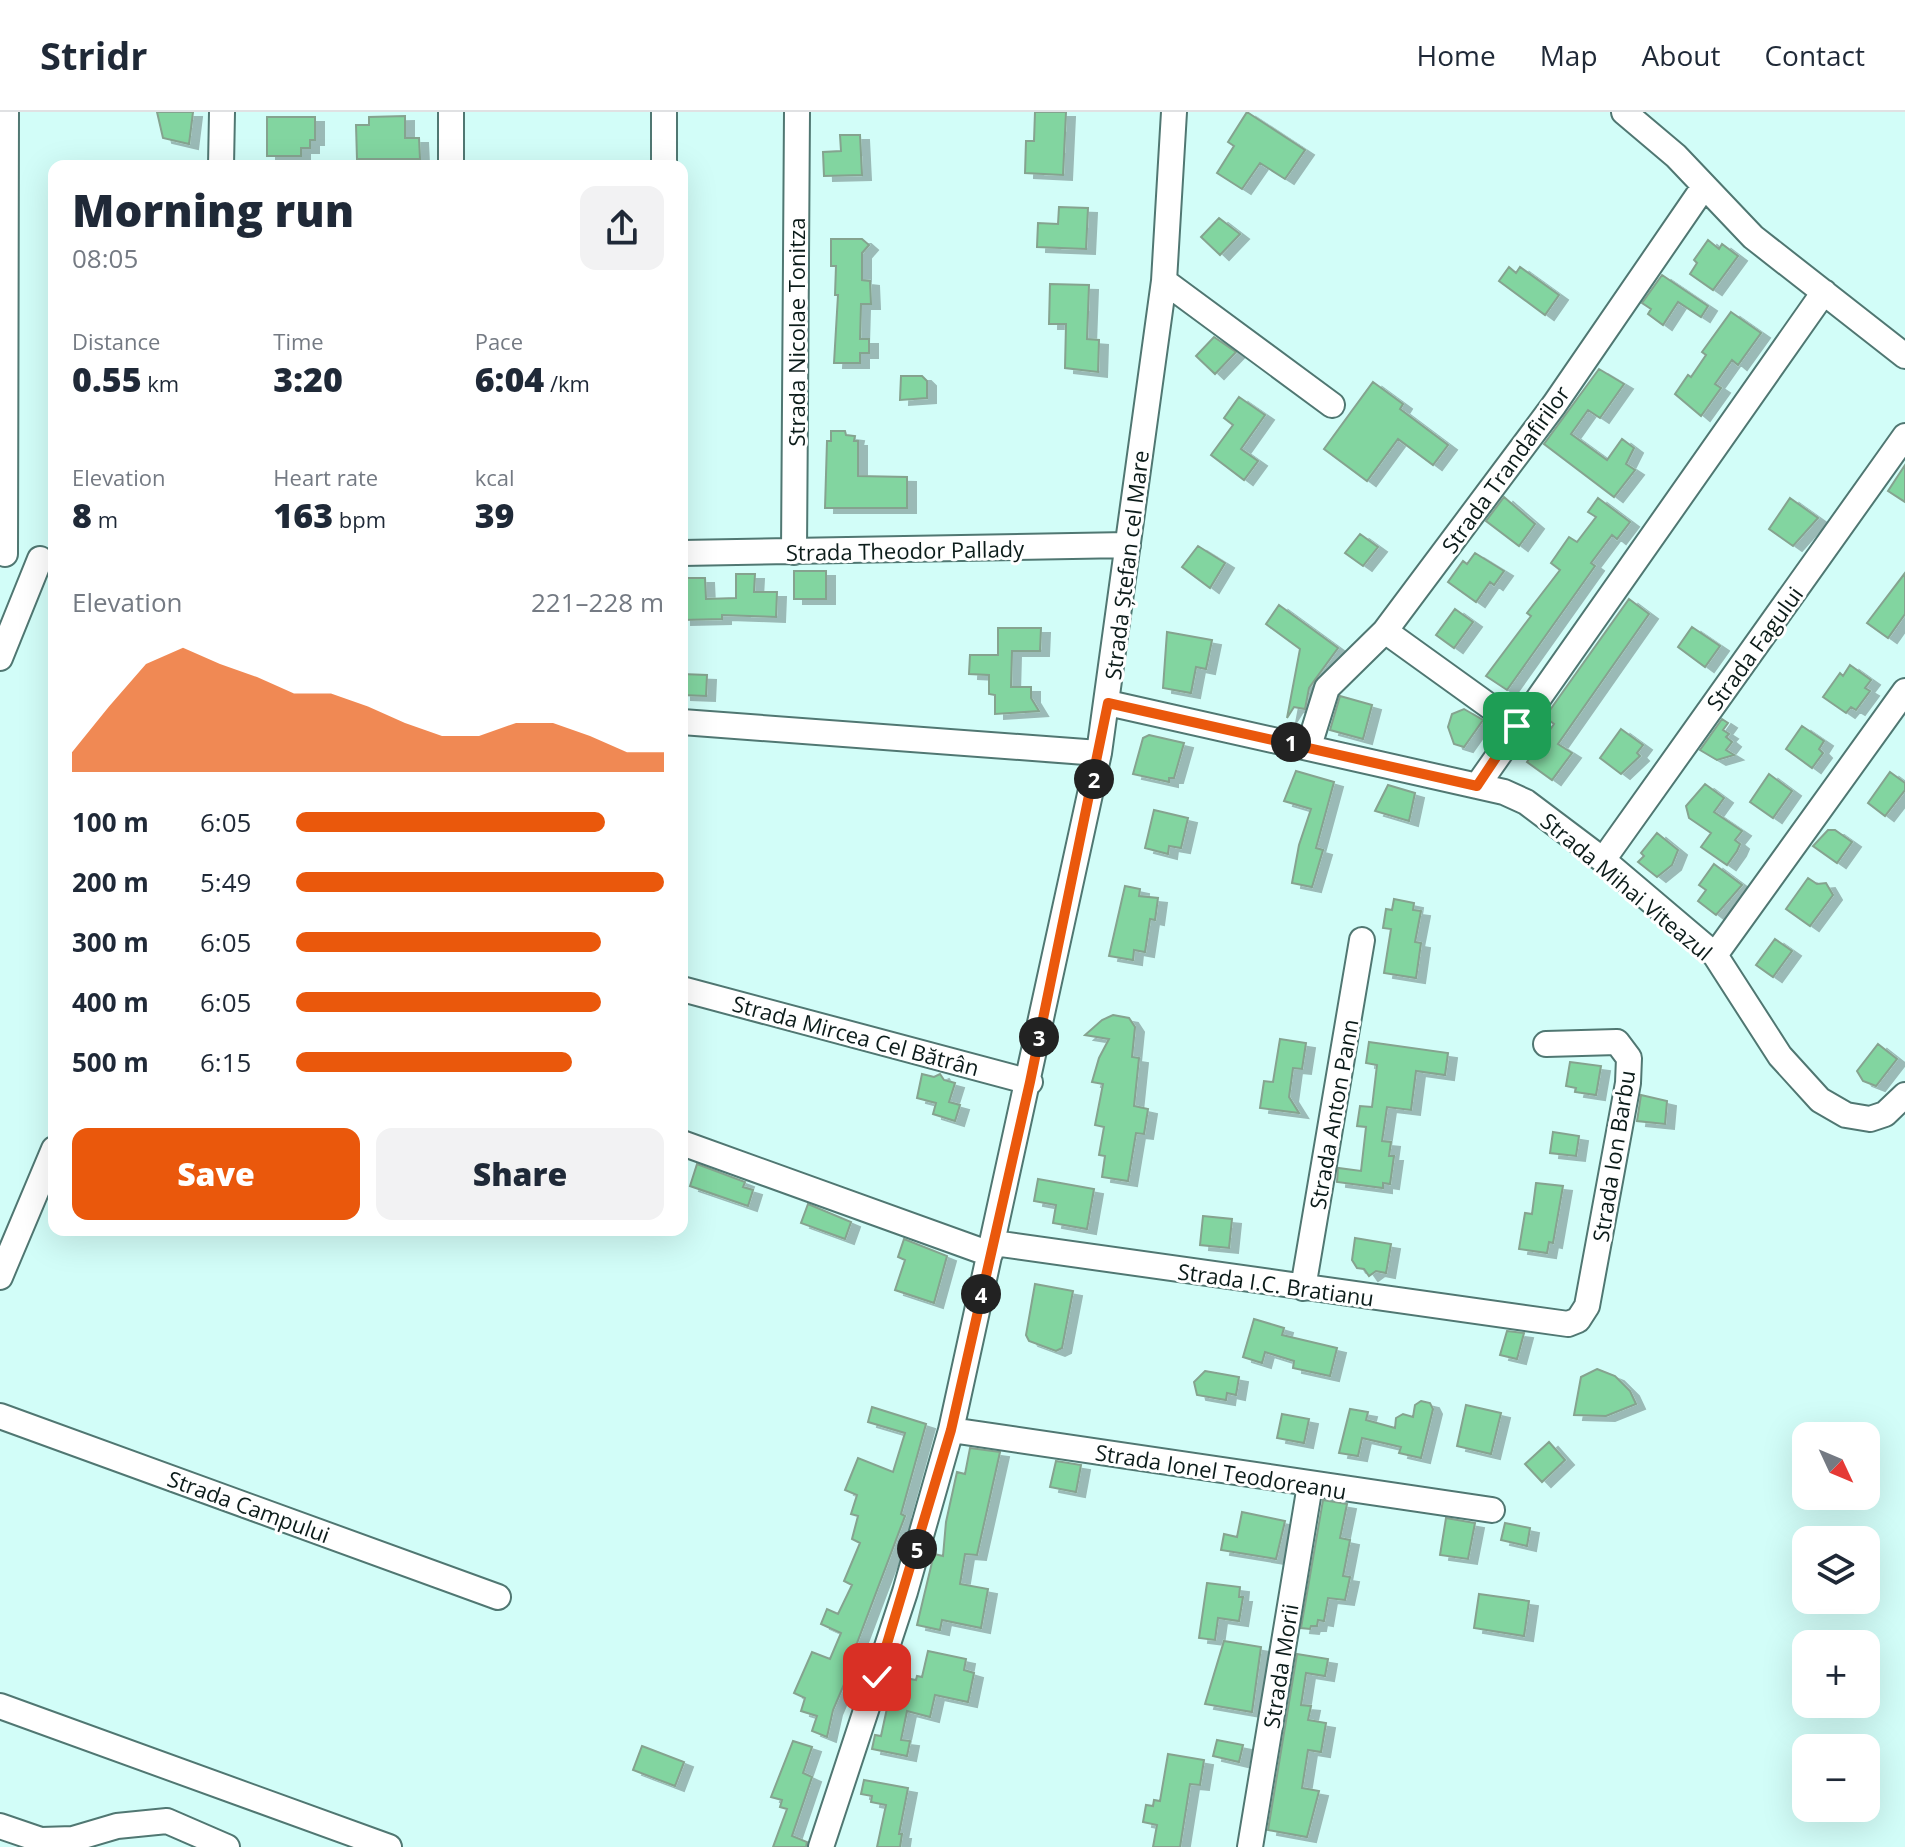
<!DOCTYPE html>
<meta charset="utf-8">
<style>
:root{--surface:#fff;--page:#f2f2f3;--text:#1f2937;--muted:#747a83;--line:#e0e1e3;--accent:#ea580c}
body{margin:0;font-family:"Open Sans",sans-serif;background:var(--page);color:var(--text);height:100vh;display:flex;flex-direction:column;font-size:30px;white-space:nowrap}
*{box-sizing:border-box;margin:0}
p{font-size:26px;color:var(--muted)}
.icon{flex:none;width:44px;height:44px;fill:none;stroke:currentColor;stroke-width:2;stroke-linecap:round;stroke-linejoin:round}
.map{position:relative;flex:1;overflow:hidden}
.side{position:absolute;left:48px;top:48px;width:640px;height:1076px;display:flex;flex-direction:column;background:var(--surface);border-radius:16px;box-shadow:0 8px 32px #0002}
.side>*{flex:none}
.needle{width:52px;rotate:134deg}
.fabs{position:absolute;left:1792px;top:1310px;display:grid;gap:16px}
.fabs a{display:grid;place-items:center;width:88px;height:88px;border-radius:16px;background:var(--surface);box-shadow:0 8px 32px #0002;font-size:40px}
.pin{position:absolute;display:grid;place-items:center;width:68px;height:68px;color:#fff;margin:-34px;border-radius:16px;box-shadow:0 4px 12px #0006}
.km{position:absolute;width:40px;height:40px;margin:-20px;border-radius:50%;background:#222;color:#fff;font-size:22px;line-height:40px;text-align:center}
.round{display:grid;place-items:center;flex:none;width:84px;height:84px;border-radius:16px;background:var(--page)}
.overview{display:flex;align-items:center;justify-content:space-between;height:136px;padding:0 24px}
h1{font-size:44px;font-weight:800;line-height:60px}
.stats{display:grid;grid-template-columns:repeat(3,1fr);gap:12px;height:136px;padding:8px 24px}
.stats div{display:grid;align-content:center}
.stats b{font-size:34px;font-weight:800}
.stats small{font-size:22px;font-weight:400}
.stats p{font-size:22px}
.chart{height:224px;padding:16px 24px}
.chart p{display:flex;justify-content:space-between}
.chart svg{width:100%;height:144px;margin-top:8px;fill:var(--accent);opacity:.7}
.primary-button{display:flex;gap:16px;margin-top:auto;padding:16px 24px}
.primary-button a{flex:1;height:92px;border-radius:16px;background:var(--accent);color:#fff;font-size:32px;font-weight:800;line-height:92px;text-align:center}
.primary-button a+a{background:var(--page);color:var(--text)}
ul{padding:0 24px;list-style:none;font-size:26px}
li{display:grid;grid-template-columns:128px 96px 1fr;align-items:center;height:60px}
li i{height:20px;border-radius:10px;background:var(--accent)}
header{display:flex;align-items:center;gap:48px;box-sizing:border-box;height:112px;padding:0 40px;background:var(--surface);border-bottom:2px solid var(--line)}
header strong{font-size:38px}
nav{display:flex;gap:44px;margin-inline-start:auto;font-size:28px}
.map>svg:first-child{display:block}
.building{fill:#82d5a0;stroke:#85a38f;stroke-width:2;filter:url(#shadow)}
.lines{fill:none;stroke-linecap:round;stroke-linejoin:round}
.minor-casing{stroke:#507772;stroke-width:28}
.minor{stroke:#fff;stroke-width:24}
.route-casing{stroke:#fff;stroke-width:16}
.route{stroke:#ea580c;stroke-width:10}
.labels{text-anchor:middle;dominant-baseline:central;stroke-width:6;stroke-linejoin:round;paint-order:stroke}
.street-label{font-size:22px;fill:#0c1c1a;stroke:#fff}
</style>
<header>
<strong>Stridr</strong>
<nav><a>Home</a><a>Map</a><a>About</a><a>Contact</a></nav>
</header>
<div class="map">
<svg width="1905" height="1735" viewBox="0 0 1905 1735">
<defs>
<filter id="shadow"><feDropShadow dx="9" dy="5" stdDeviation="0" flood-color="#0004"/></filter>
</defs>
<rect width="100%" height="100%" fill="#d2fdf8"/>
<path class="building" d="M157 0H193L189 32 163 26Z
M1035 0H1066L1063 63 1025 61 1026 29H1034Z
M1247 0 1305 38 1285 67 1260 51 1242 77 1217 61 1234 34 1228 30Z
M405 4V26H419L420 47H357L356 13H369V5Z
M267 5H315V28H310V36H301V44H267Z
M840 23H860L862 63 824 64 823 40 841 39Z
M1059 95 1088 96 1086 137 1037 135 1038 111 1058 112Z
M1219 106 1240 122 1220 143 1201 125Z
M831 127H862L869 133 862 141V168L870 169 871 192H861L860 227H869V241H860V251H834L838 183H835L836 154H831Z
M1708 128 1719 137 1722 132 1738 144 1713 178 1690 162 1697 151 1694 148Z
M1509 155 1516 161 1520 155 1559 183 1545 203 1499 169Z
M1662 163 1708 194 1701 205 1678 190 1663 213 1648 202 1651 197 1642 191Z
M1050 172 1089 173 1087 227 1099 228 1098 260 1065 256 1066 212H1049Z
M1731 200 1761 221 1738 253 1732 248 1715 272 1721 276 1701 304 1675 282 1688 263 1691 265 1706 243 1702 240Z
M1214 225 1236 240 1215 262 1196 244Z
M1599 257 1624 272 1600 306 1588 298 1571 322 1607 348 1622 327 1634 336 1626 352 1635 358 1614 385 1544 332Z
M901 264H922L927 269V286L900 288Z
M1373 270 1403 292 1400 297 1448 333 1433 353 1398 327 1367 369 1324 337Z
M1239 285 1265 303 1241 337 1258 349 1244 368 1211 343 1233 313 1224 306Z
M831 319H845L846 323 855 324 854 329H858V364L907 365V396H825L827 329H831Z
M1905 353V390L1888 379Z
M1504 385 1535 412 1519 434 1486 409Z
M1598 386 1630 410 1617 427 1612 423 1591 451 1595 454 1507 578 1486 564 1531 504 1527 501 1560 458 1551 451 1569 425 1577 430 1596 405 1588 400Z
M1790 386 1818 406 1793 434 1769 417Z
M1360 422 1378 435 1363 454 1345 441Z
M1198 434 1225 451 1210 476 1182 455Z
M1475 441 1504 459 1494 473 1490 470 1476 490 1448 470 1463 449 1467 452Z
M794 459H826V487H794Z
M1905 461V502L1888 526 1867 511Z
M736 462H755L754 480H777L776 505 722 503V507L682 508V466H705L706 487 736 486Z
M1629 487 1649 502 1558 632 1572 641 1552 668 1527 650 1554 612 1545 605Z
M1279 493 1338 536 1309 576 1305 597 1294 595 1287 606 1300 537 1266 512Z
M1455 497 1473 510 1454 536 1436 523Z
M1692 515 1720 534 1705 555 1678 535Z
M998 516H1041L1040 539H1012L1011 575H1031V586L1039 599 995 602V583L989 582V563L969 562 970 543H998Z
M1167 520 1212 528 1206 557 1196 555 1191 581 1163 576Z
M1850 553 1871 568 1865 576 1870 579 1856 598 1851 595 1846 601 1823 585 1840 561 1843 564Z
M682 562 707 563 706 584 682 583Z
M1340 584 1372 593 1363 627 1330 618Z
M1464 597 1483 608 1464 635 1454 632 1448 615 1452 602Z
M1722 607 1728 611 1723 618 1729 622 1726 625 1732 630 1726 638 1734 643 1717 648 1700 638Z
M1802 614 1824 629 1819 637 1823 641 1812 656 1786 637Z
M1621 617 1643 633 1637 641 1640 644 1621 662 1600 646Z
M1149 623 1184 631 1174 666H1169V670L1133 662 1143 626Z
M1296 659 1334 670 1316 736 1323 738 1312 775 1292 771 1299 733 1311 697 1284 689Z
M1890 660 1905 671V678L1885 704 1868 691Z
M1769 662 1792 679 1773 706 1750 690Z
M1705 672 1724 686 1714 700 1742 719 1735 728 1740 732 1737 739 1727 753 1701 735 1711 721 1689 706 1686 694Z
M1388 673 1415 681 1409 709 1375 699Z
M1154 698 1188 706 1181 736 1169 734 1168 742 1145 736Z
M1828 718H1835L1852 730 1837 751 1813 734Z
M1657 721 1678 738 1672 753 1657 765 1638 750 1644 744 1641 741Z
M1714 752 1742 773 1716 803 1698 789 1706 778 1699 773Z
M1808 766 1817 772 1826 771 1833 783 1810 814 1786 797Z
M1125 774 1140 777 1139 784 1158 786 1155 808 1150 807 1145 840 1134 838 1133 848 1109 844Z
M1394 787 1414 791 1413 798 1421 799 1415 830 1421 831 1416 866 1384 861 1391 817 1383 816 1386 797 1392 798Z
M1775 827 1792 839 1773 865 1756 853Z
M1113 903 1129 906 1135 915 1132 945 1139 946 1134 994 1148 997 1144 1022 1136 1021 1128 1069 1102 1065 1105 1044 1099 1043 1104 1015 1095 1013 1103 972 1092 970 1099 946 1109 927 1085 923 1102 908Z
M1280 927 1306 931 1302 957 1293 956 1289 985 1299 1001 1260 996 1264 969 1273 970Z
M1369 930 1448 941 1445 963 1416 959 1411 998 1387 995 1382 1029 1391 1030 1389 1044H1394L1390 1072 1383 1071V1076L1337 1070 1338 1056 1361 1059 1366 1015 1357 1014 1360 994 1372 995 1377 953 1366 951Z
M1878 932 1897 947 1876 974 1863 969 1857 959Z
M1570 950 1601 954 1596 983 1575 980 1576 976 1566 974Z
M922 962 934 965 940 962 944 968 955 971 949 990 960 993 955 1009 933 1002 936 991 917 986Z
M1641 983 1667 989 1665 1012 1637 1009Z
M1553 1020 1579 1024 1576 1044 1550 1041Z
M697 1052 745 1070 743 1075 753 1078 748 1094 690 1074Z
M1038 1067 1094 1077 1087 1117 1053 1111 1056 1093 1034 1089Z
M1536 1071 1563 1074 1553 1131 1549 1130 1547 1141 1519 1137 1525 1101 1532 1102Z
M808 1092 851 1110 845 1127 801 1111Z
M1203 1104 1232 1107 1229 1136 1200 1133Z
M1355 1126 1391 1132 1386 1161 1376 1159 1369 1164 1364 1157 1357 1156 1352 1148Z
M904 1127 947 1144 934 1191 895 1178 905 1148 898 1145Z
M1035 1172 1073 1179 1062 1236 1056 1239 1029 1229 1026 1223Z
M1254 1207 1284 1216 1282 1223 1337 1236 1330 1264 1293 1256 1294 1249 1265 1240 1262 1251 1243 1245Z
M1507 1219 1524 1221 1517 1247 1500 1243Z
M1597 1257 1615 1264 1630 1279 1636 1292 1606 1304 1574 1303 1581 1265Z
M1205 1259 1239 1265 1236 1283 1227 1281 1226 1288 1197 1283 1194 1270Z
M1421 1289 1430 1291 1433 1297 1421 1346 1399 1341 1401 1335 1362 1326 1358 1344 1339 1341 1350 1297 1368 1300 1366 1308 1395 1316 1396 1306 1403 1302 1413 1305 1415 1293Z
M1466 1293 1501 1301 1491 1342 1457 1334Z
M872 1295 926 1312 901 1402 905 1404 848 1555 851 1556 833 1598 827 1625 812 1619 817 1604 801 1599 805 1586 794 1581 812 1540 830 1547 841 1521 821 1512 827 1497 838 1502 852 1473 844 1469 860 1431 852 1427 858 1404 851 1402 857 1383 845 1378 858 1346 893 1360 905 1321 868 1310Z
M1282 1302 1309 1307 1304 1331 1277 1326Z
M1549 1330 1565 1348 1542 1370 1525 1352Z
M970 1336 1000 1340 977 1443 965 1442 960 1472 988 1477 981 1516 942 1508 940 1518 917 1513 934 1442 943 1444 946 1410 957 1360 965 1362Z
M1056 1349 1081 1353 1076 1380 1050 1375Z
M1323 1388 1347 1392 1340 1426 1350 1428 1343 1464 1350 1465 1345 1488 1328 1486 1324 1509 1318 1508 1317 1514H1311L1310 1517 1301 1516Z
M1242 1400 1285 1409 1276 1447 1221 1438 1224 1422 1237 1425Z
M1446 1406 1475 1411 1468 1447 1440 1443Z
M1505 1411 1530 1416 1527 1434 1501 1428Z
M1207 1471 1240 1475 1239 1485H1243L1239 1509 1218 1506 1215 1528 1199 1526Z
M1479 1482 1529 1489 1524 1524 1474 1516Z
M1224 1529 1261 1535 1252 1600 1205 1592Z
M928 1539 966 1547 964 1558 974 1561 968 1590 935 1583 930 1605 907 1599 901 1628 910 1629 907 1644 872 1637 875 1623 881 1624 894 1564 916 1568 917 1564 922 1565Z
M1297 1542 1328 1547 1325 1564 1306 1561 1301 1593 1311 1594 1308 1608 1326 1611 1321 1640 1308 1638 1302 1676 1319 1679 1307 1725 1268 1718Z
M1217 1628 1243 1633 1239 1650 1213 1644Z
M793 1629 812 1635 803 1661 812 1665 792 1724 807 1730 806 1735H773L787 1697 780 1695 782 1688 771 1685Z
M642 1634 684 1650 675 1674 633 1658Z
M1168 1642 1204 1648 1200 1673 1190 1672 1180 1735H1153L1157 1713 1143 1710 1146 1693 1153 1694 1154 1688 1160 1689Z
M864 1668 908 1676 899 1722H902L900 1735H877L886 1693 871 1690 872 1684 861 1682Z"/>
<g class="lines">
<g class="minor-casing">
<path id="minor" d="M451 0V54
M1624 0 1676 44 1753 125 1905 244
M221 54 222 0
M664 54V0
M1164 169 1332 293
M794 440 797 0
M682 441 1128 433
M5 442 6 0
M1385 519 1517 614
M0 546 40 447
M1108 591 1504 680 1526 690 1603 748 1715 843 1780 944 1820 988 1846 1003 1870 1007 1885 1002 1905 983
M682 610 1099 641
M1309 634 1327 576 1385 519 1554 293 1703 76
M1477 674 1824 180
M1603 748 1905 324
M1715 843 1905 579
M682 877 1030 970
M682 1031 990 1142
M994 1131 1568 1212 1578 1208 1587 1194 1628 971 1629 946 1617 930 1546 932
M0 1165 54 1037
M1303 1176 1362 828
M0 1304 498 1485
M951 1318 1492 1398
M0 1594 389 1735
M0 1714 41 1728 73 1727 117 1714 167 1709 227 1735
M821 1735 905 1480 951 1318 1099 641 1164 169 1174 0
M1250 1735 1310 1373"/>
</g>
<use href="#minor" class="minor"/>
</g>
<g class="lines">
<g class="route-casing">
<path id="route" d="M877 1565 951 1318 1030 970 1108 591 1477 674 1517 614"/>
</g>
<use href="#route" class="route"/>
</g>
<g class="labels">
<g class="street-label">
<text transform="translate(796 220) rotate(-90)">Strada Nicolae Tonitza</text>
<text transform="translate(1505 357) rotate(-54)">Strada Trandafirilor</text>
<text transform="translate(905 438) rotate(-1)">Strada Theodor Pallady</text>
<text transform="translate(1126 453) rotate(-83)">Strada Ștefan cel Mare</text>
<text transform="translate(1754 536) rotate(-54)">Strada Fagului</text>
<text transform="translate(1627 774) rotate(40)">Strada Mihai Viteazul</text>
<text transform="translate(856 923) rotate(15)">Strada Mircea Cel Bătrân</text>
<text transform="translate(1333 1002) rotate(-80)">Strada Anton Pann</text>
<text transform="translate(1613 1044) rotate(-81)">Strada Ion Barbu</text>
<text transform="translate(1276 1172) rotate(8)">Strada I.C. Bratianu</text>
<text transform="translate(1221 1359) rotate(9)">Strada Ionel Teodoreanu</text>
<text transform="translate(249 1394) rotate(20)">Strada Campului</text>
<text transform="translate(1280 1554) rotate(-81)">Strada Morii</text>
</g>
</g>
</svg>
<div class="fabs">
<a><svg class="needle" viewBox="-14 -14 28 28"><path d="M0-13l5 13h-10z" fill="#e53935"/><path d="M0 13l5-13h-10z" fill="#747a83"/></svg></a>
<a><svg class="icon" aria-label="layers" viewBox="0 0 24 24"><path d="M12 4l9 5-9 5-9-5zM3 14l9 5 9-5"/></svg></a>
<a>+</a>
<a>−</a>
</div>
<div class="pin" style="left:1517px;top:614px;background:#1e9e55"><svg class="icon" aria-label="arrive" viewBox="0 0 24 24"><path d="M6 21V4h12l-3 4 3 4H6"/></svg></div>
<div class="pin" style="left:877px;top:1565px;background:#d93025"><svg class="icon" aria-label="check" viewBox="0 0 24 24"><path d="M5 12l5 5 9-10"/></svg></div>
<b class="km" style="left:1291px;top:630px">1</b>
<b class="km" style="left:1094px;top:667px">2</b>
<b class="km" style="left:1039px;top:925px">3</b>
<b class="km" style="left:981px;top:1182px">4</b>
<b class="km" style="left:917px;top:1437px">5</b>
<section class="side">
<div class="overview"><div><h1>Morning run</h1><p>08:05</p></div><a class="round"><svg class="icon" aria-label="share" viewBox="0 0 24 24"><path d="M12 15V3M7 8l5-5 5 5M5 13v7h14v-7"/></svg></a></div>
<div class="stats">
<div><p>Distance</p><b>0.55<small> km</small></b></div>
<div><p>Time</p><b>3:20</b></div>
<div><p>Pace</p><b>6:04<small> /km</small></b></div>
</div>
<div class="stats">
<div><p>Elevation</p><b>8<small> m</small></b></div>
<div><p>Heart rate</p><b>163<small> bpm</small></b></div>
<div><p>kcal</p><b>39</b></div>
</div>
<div class="chart"><p><span>Elevation</span>221–228 m</p>
<svg viewBox="0 0 160 44" preserveAspectRatio="none"><path d="M0 44V38L10 24L20 11L30 6L40 11L50 15L60 20L70 20L80 24L90 29L100 33L110 33L120 29L130 29L140 33L150 38L160 38V44z"/></svg>
</div>
<ul>
<li><b>100 m</b>6:05<i style="width:84%"></i></li>
<li><b>200 m</b>5:49<i style="width:100%"></i></li>
<li><b>300 m</b>6:05<i style="width:83%"></i></li>
<li><b>400 m</b>6:05<i style="width:83%"></i></li>
<li><b>500 m</b>6:15<i style="width:75%"></i></li>
</ul>
<div class="primary-button"><a>Save</a><a>Share</a></div>
</section>
</div>
